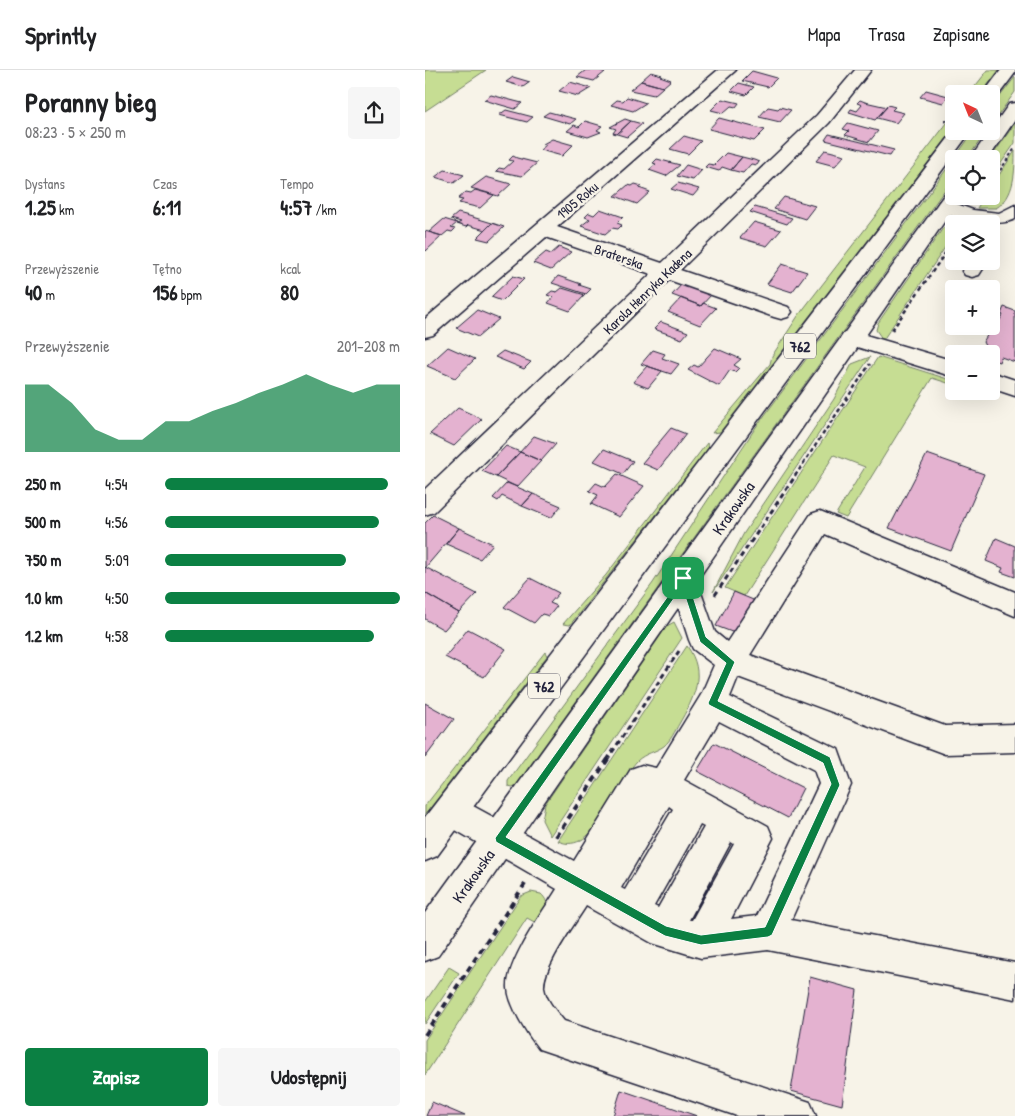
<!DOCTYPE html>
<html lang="pl">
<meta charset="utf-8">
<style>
:root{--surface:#fff;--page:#f6f6f6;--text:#202124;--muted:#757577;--line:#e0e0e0;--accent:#0b8043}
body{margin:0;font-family:"Patrick Hand",sans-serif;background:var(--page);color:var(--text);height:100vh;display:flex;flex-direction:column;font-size:19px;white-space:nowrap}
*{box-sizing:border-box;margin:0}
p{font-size:16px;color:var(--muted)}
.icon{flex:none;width:28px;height:28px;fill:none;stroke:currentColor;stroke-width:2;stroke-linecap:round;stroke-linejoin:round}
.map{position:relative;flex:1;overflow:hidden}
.sheet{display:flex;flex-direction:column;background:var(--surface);width:425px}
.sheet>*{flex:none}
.needle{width:32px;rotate:317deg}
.fabs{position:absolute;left:520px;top:15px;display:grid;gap:10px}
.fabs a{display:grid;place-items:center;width:55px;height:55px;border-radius:5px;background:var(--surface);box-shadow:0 5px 20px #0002;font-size:25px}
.pin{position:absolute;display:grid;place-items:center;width:42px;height:42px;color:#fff;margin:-21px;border-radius:10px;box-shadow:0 2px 8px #0006}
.round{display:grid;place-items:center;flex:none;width:52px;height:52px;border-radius:5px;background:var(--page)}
.overview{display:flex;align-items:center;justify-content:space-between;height:85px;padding:0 25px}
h1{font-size:28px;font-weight:700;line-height:38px}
.figures{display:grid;grid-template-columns:repeat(3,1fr);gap:8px;height:85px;padding:5px 25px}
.figures div{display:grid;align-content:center}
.figures b{font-size:21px;font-weight:700}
.figures small{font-size:14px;font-weight:400}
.figures p{font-size:14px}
.chart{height:140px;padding:10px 25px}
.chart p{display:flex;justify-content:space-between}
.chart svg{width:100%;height:90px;margin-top:5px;fill:var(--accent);opacity:.7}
.primary-button{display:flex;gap:10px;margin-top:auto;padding:10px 25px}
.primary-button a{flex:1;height:58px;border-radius:5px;background:var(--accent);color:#fff;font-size:20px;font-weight:700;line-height:58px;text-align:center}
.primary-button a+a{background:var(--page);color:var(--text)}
ul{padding:0 25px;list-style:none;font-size:16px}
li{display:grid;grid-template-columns:80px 60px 1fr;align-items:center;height:38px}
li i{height:12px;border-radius:6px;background:var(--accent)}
header{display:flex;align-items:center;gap:30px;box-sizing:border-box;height:70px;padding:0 25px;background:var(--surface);border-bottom:1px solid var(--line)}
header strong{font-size:24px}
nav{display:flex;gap:28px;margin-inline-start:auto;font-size:18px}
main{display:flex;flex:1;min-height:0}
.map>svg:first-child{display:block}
.green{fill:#c6dd93;stroke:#748067}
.building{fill:#e4b2d0;stroke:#22223b}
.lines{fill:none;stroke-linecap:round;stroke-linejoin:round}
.minor-casing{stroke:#22223b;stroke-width:3}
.major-casing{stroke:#22223b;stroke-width:3}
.path-far3{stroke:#22223b;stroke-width:2;stroke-dasharray:3 2.5;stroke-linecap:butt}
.path-far2{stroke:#22223b;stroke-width:2.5;stroke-dasharray:4 3;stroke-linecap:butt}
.path-far1{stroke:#22223b;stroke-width:3;stroke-dasharray:5 4;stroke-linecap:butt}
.path{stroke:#22223b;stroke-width:4;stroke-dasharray:6 5;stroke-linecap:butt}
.minor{fill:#f7f3e8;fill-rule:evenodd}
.major{fill:#f7f3e8;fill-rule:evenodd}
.route{fill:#0b8043;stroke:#fff;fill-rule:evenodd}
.labels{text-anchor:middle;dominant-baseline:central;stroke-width:5;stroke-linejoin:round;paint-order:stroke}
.far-street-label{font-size:14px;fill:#22223b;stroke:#f7f3e8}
.shield{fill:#f7f3e8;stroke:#62616f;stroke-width:1}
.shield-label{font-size:15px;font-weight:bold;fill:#22223b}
.street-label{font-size:16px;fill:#22223b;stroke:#f7f3e8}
</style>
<header>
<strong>Sprintly</strong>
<nav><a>Mapa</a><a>Trasa</a><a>Zapisane</a></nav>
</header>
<main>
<section class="sheet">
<div class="overview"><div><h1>Poranny bieg</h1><p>08:23 · 5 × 250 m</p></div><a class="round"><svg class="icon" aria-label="share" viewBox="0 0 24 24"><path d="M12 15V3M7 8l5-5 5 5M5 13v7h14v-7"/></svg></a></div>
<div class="figures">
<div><p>Dystans</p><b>1.25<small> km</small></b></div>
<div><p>Czas</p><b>6:11</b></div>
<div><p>Tempo</p><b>4:57<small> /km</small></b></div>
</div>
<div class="figures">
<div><p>Przewyższenie</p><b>40<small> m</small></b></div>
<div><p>Tętno</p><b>156<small> bpm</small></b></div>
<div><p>kcal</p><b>80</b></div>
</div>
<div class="chart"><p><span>Przewyższenie</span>201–208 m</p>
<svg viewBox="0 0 160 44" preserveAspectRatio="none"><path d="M0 44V11L10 11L20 20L30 33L40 38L50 38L60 29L70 29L80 24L90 20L100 15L110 11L120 6L130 11L140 15L150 11L160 11V44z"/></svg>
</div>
<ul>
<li><b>250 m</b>4:54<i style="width:95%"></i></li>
<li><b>500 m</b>4:56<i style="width:91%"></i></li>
<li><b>750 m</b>5:09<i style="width:77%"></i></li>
<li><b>1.0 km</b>4:50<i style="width:100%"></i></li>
<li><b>1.2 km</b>4:58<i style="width:89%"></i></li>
</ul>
<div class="primary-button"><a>Zapisz</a><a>Udostępnij</a></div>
</section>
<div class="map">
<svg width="590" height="1046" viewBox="0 0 590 1046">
<rect width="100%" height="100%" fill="#f7f3e8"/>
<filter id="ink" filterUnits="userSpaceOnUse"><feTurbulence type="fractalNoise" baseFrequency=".02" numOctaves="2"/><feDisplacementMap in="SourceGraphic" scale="10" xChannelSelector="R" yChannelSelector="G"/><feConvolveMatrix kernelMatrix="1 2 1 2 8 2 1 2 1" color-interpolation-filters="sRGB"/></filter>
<g filter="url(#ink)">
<path class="green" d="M0 0H61L0 41Z
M563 0H574L556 24H544Z
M590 7V22L566 55V38Z
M529 44V59L295 362 287 363 345 294 347 286 373 246Z
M590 53V73L566 108 565 89Z
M549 61H562L542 89H529Z
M590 81C590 101 590 127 571 138H552L560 126H566V117Z
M529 89V107L91 715 88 717 83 716V711L228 513 331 357Z
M529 153H536L529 154V164L458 270 451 260 453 253 518 158Z
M445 287 288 522 319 463 409 329 427 294Z
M453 287 529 311V315L507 308 421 448 411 444 440 397 409 385 319 526 300 518Z
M282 373 284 377 145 555 138 554 181 505Z
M249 552 257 568 125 766 117 750 120 734 242 556Z
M262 576C282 604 269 628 254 654 250 661 246 670 239 676 231 682 220 683 212 691 192 712 171 788 133 771Z
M120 582 122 586 0 745V736Z
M106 822 116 824C127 834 121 844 115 855L102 848 0 1005V970L96 826Z
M24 897 34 903 0 954V932Z"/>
<path class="building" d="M161 0H173L180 2 169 11 152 7Z
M327 1 352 8 343 17 317 11Z
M226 2 237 5 235 6 246 10 238 17 216 11Z
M88 7 105 12 98 17 81 12Z
M216 11 238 17 229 25 205 20Z
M145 12 166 18 153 26 134 21Z
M314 13 329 17 321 25 306 21Z
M501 20 523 26 518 33 495 27Z
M66 25 97 33 90 39 59 30Z
M202 27 221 33 208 41 186 35 192 30 198 31Z
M297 29 310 32 314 33 311 37 306 36 298 43 286 40Z
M435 30 440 32 462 37 450 50 424 42 426 39 432 41 437 35 432 33Z
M463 35 470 37 467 40 479 43 471 53 452 48Z
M343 37 353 39 355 37 366 40 355 52 334 47Z
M81 40 108 47 102 52 74 45Z
M124 42 151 49 145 54 118 46Z
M294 48 340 60 329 71 284 59Z
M200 49 206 51 192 64 188 63 191 59 185 57Z
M160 51 177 56 172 60 176 62 163 67 142 61 149 55 154 57Z
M206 51 217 54 202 67 192 64Z
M423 53 453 61 444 72 420 65 424 61 418 59Z
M404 64 469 80 465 86 400 70Z
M259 66 276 71 263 84 245 79Z
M127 69 148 75 137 86 115 80 121 75 118 74Z
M400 80 420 85 410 96 391 91Z
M301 83 317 87 306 100 297 97 294 101 280 97 283 94 289 95Z
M88 86 92 88 112 93 97 106 71 101 74 98 79 99 88 91 84 90Z
M317 87 329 90 334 92 332 95 326 94 318 103 306 100Z
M232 89 255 95 241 106 224 100 231 94 228 93Z
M261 95 277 100 268 110 252 106Z
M20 100 39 105 29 113 10 107Z
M61 107 86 114 73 126 46 118Z
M253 113 274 119 268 126 246 119Z
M210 114 217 116 214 118 225 122 212 134 190 126 203 115 207 116Z
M50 120 69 125 55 138 34 133 38 130 33 129 41 122 46 123Z
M359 127 390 136 380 149 349 139Z
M330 137 347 142 367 148 362 154 325 142Z
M175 139 198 147 192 153 197 155 193 159 187 158 180 164 156 156 165 149 160 147 164 143 169 145Z
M33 143 44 146 67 153 60 160 43 155 41 157 32 154 36 152 26 149Z
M19 149 32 153 26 158 30 159 27 162 23 161 17 166 4 162Z
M329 152 356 160 342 176 315 168Z
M67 153 79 157 64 171 52 168Z
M0 161 17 166 1 181 0 180Z
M134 177 146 182 126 200 108 193 121 182 126 184Z
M357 194 382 202 367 222 342 214Z
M88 206 99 209 77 231 66 227Z
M133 206 156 214 154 215 166 219 161 224 127 213Z
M257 214 286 225 276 236 247 225Z
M137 218 160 225 145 241 123 233 128 227 122 225 127 221 132 222Z
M256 228 276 236 278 233 291 238 275 255 243 242Z
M579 237 590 241V292L576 287 574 292 566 289V284H555L560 276 558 272 563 264 568 261 578 245 576 244Z
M52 240 74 249 53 267 31 258Z
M236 252 263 262 257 269 229 259Z
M23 277 50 289 30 308 2 296Z
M290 278 316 289 309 295 314 298 310 302 305 300 294 316 263 300 269 295 273 297Z
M228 280 240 284 237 288 254 294 246 304 216 294Z
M78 281 106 292 99 299 70 287Z
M222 296 237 301 223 318 208 312Z
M33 338 57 349 29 376 5 364Z
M246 358 261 364 233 400 217 393Z
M109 366 131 374 116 391 95 382Z
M81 376 95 382 71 407 57 401Z
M179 379 208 391 198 404 169 391Z
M95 382 116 391 92 417 71 407Z
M502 384 559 404 526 481 464 458Z
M192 404 219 416 194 447 166 434 173 425 164 421 171 413 180 417Z
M82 413 92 417 108 424 97 436 77 426 73 431 68 428Z
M108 424 136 436 126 448 97 436Z
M8 445 34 458 0 498V453Z
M34 458 68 474 55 489 21 474Z
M571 468 590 476V507L576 502 578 498 561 491Z
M0 497 52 524 34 543 0 523Z
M105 508 134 523 125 533 132 536 124 546 117 544 109 553 79 537Z
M309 522 333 532 315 565 291 556Z
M0 523 34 543 19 560 0 549Z
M43 559 81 579 59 607 20 587Z
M0 633 29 649 0 688Z
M289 673 378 718 363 748 272 701Z
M385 907 432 920 417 1035 366 1021Z
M196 1020 272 1046H188Z
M7 1032 40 1046H1Z"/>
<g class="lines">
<g class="minor-casing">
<path id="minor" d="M293 0H311L132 157 237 193 392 45 430 0H446L404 53 255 200 363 237 367 242 363 247 356 249 349 247 244 210 9 442 0 445V419L226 204 121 167 8 265 0 267V249Z
M521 130 548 140 574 143 590 135V149C575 158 522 151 512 136L514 132Z
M543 191H563L554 205 547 207 540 205 537 201Z
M427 261 529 291V307L419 273 416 268 419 263Z
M566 302 590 310V326L566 318Z
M395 441 590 522V546L400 464 325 585 520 656 590 654V682L520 684 313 607 305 627 413 679 426 715 366 850 590 893V929L343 880 276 888 227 873 161 836C150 854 117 898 119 918 121 931 132 942 139 951L385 1032 391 1046H312L114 979C103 965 84 936 83 918 81 892 118 842 132 819L15 751 10 740 15 729 26 724 149 791 206 699 217 695 231 698 276 625 289 595 268 579 264 570 244 508 248 500 258 497 268 500 290 562 302 572 386 444ZM294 651 389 700 394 714 332 846 306 849 348 768 343 756 259 710ZM244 736 248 739 200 820 196 818ZM275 755 279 757 233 838 229 836ZM306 772 309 774 267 850H264Z"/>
</g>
<g class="major-casing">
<path id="major" d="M576 0H590V3L572 27 566 29V24H558Z
M590 33V50L563 89H545L584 34Z
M529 61H546L12 786 0 791V747Z
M529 119V126H537L13 886 0 891V843L522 121Z"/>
</g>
<path class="path-far3" d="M520 52 529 41
M566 114 590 78
M522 180 529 170"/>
<path class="path-far2" d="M467 260 523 179
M370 406 445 294"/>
<path class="path-far1" d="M290 525 371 405
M182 690 254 581"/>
<path class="path" d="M131 767 183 689
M0 965 100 814"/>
<use href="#minor" class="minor"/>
<use href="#major" class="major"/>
</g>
</g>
<path class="route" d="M258 505 262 508 281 567 310 592 293 631 405 687 415 715 347 865 343 867 276 875 240 866 71 772 70 768ZM257 517 275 572 301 593 283 633 284 635 398 693 406 714 340 857 276 865 241 856 81 767Z"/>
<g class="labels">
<g class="far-street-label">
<text transform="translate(152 130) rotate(-40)">1905 Roku</text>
<text transform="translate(194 186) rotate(19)">Braterska</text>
<text transform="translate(222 221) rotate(-44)">Karola Henryka Kadena</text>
</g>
<g class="shield">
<rect x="359" y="263.5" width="32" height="25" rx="4"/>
<rect x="103" y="603.5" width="32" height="25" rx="4"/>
</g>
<g class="shield-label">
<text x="375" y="276">762</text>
<text x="119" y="616">762</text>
</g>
<g class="street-label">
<text transform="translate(308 438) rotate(-55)">Krakowska</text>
<text transform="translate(48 806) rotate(-55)">Krakowska</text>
</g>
</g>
</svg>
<div class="fabs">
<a><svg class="needle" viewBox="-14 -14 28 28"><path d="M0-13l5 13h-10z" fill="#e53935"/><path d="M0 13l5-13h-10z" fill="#757577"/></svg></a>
<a><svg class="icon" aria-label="locate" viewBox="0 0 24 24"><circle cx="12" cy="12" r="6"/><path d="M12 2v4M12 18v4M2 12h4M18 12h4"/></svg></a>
<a><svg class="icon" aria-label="layers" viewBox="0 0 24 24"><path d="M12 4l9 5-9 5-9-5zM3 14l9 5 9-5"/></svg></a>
<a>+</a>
<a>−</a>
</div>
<div class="pin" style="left:258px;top:508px;background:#1e9e55"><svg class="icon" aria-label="arrive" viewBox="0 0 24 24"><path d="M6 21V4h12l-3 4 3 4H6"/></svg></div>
</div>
</main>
